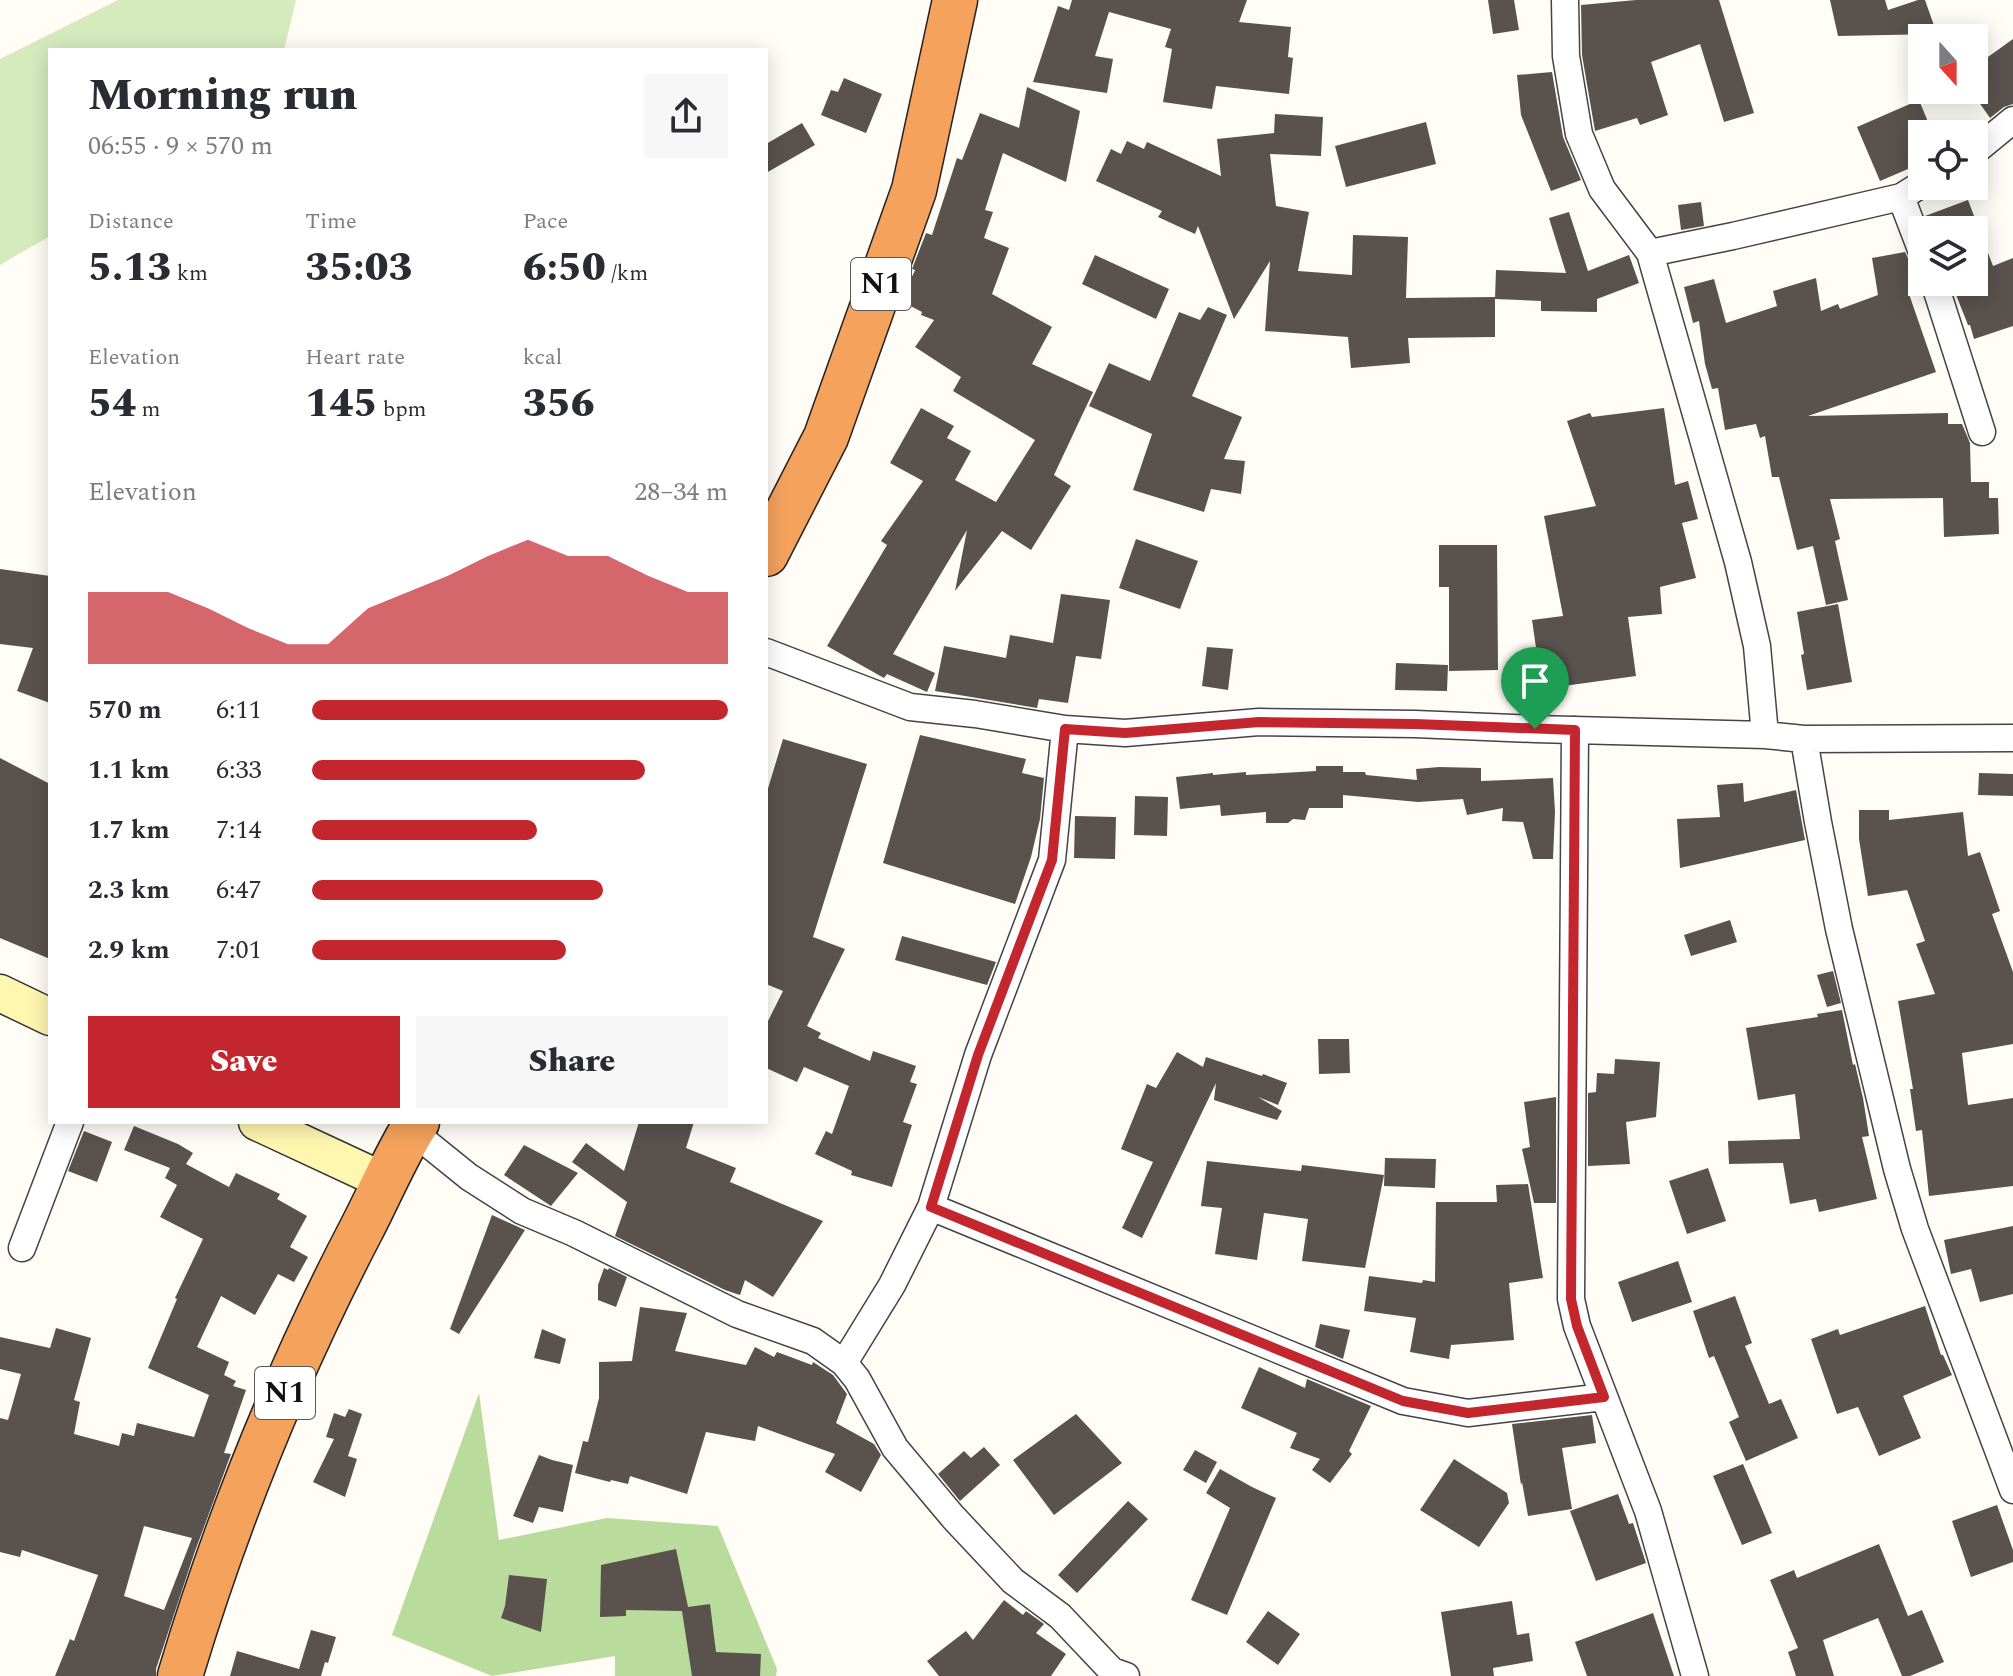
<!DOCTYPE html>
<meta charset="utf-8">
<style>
:root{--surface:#fff;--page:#f7f7f7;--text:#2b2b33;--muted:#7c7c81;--accent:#c4262e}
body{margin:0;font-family:Spectral,serif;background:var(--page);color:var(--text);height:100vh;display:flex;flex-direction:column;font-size:30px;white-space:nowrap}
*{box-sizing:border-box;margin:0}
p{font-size:26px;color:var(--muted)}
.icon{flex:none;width:44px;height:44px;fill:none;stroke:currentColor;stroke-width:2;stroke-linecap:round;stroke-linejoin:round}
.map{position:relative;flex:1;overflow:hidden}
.details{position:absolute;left:48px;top:48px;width:720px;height:1076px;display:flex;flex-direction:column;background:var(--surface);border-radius:0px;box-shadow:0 4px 20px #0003}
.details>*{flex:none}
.needle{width:52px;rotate:159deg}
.buttons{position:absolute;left:1908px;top:24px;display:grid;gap:16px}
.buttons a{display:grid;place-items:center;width:80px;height:80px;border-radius:0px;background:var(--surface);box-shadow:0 4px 20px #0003;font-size:40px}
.pin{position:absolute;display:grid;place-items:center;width:68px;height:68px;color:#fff;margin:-82px -34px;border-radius:50% 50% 50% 0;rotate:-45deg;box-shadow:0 0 8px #0007}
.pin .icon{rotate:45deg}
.round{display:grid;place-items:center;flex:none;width:84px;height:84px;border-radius:0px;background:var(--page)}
.overview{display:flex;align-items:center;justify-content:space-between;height:136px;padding:0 40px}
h1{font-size:44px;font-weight:800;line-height:60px}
.metrics{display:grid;grid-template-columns:repeat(3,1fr);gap:12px;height:136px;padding:8px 40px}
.metrics div{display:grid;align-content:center}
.metrics b{font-size:40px;font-weight:800}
.metrics small{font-size:22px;font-weight:400}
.metrics p{font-size:22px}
.chart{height:224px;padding:16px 40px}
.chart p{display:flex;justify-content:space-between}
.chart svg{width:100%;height:144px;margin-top:8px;fill:var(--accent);opacity:.7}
.button{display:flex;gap:16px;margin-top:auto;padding:16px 40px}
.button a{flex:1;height:92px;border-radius:0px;background:var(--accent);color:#fff;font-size:32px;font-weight:800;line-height:92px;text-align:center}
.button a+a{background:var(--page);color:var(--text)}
ul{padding:0 40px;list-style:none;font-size:26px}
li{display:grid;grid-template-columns:128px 96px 1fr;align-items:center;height:60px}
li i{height:20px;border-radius:10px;background:var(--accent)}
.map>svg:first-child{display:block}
.green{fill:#d5ebbd}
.forest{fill:#b9dc9c}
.building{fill:#5a524d;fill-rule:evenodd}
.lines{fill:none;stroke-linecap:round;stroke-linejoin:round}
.street-casing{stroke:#444;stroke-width:29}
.secondary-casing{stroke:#333;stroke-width:39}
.highway-casing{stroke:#222;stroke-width:47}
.street{stroke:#fff;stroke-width:26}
.secondary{stroke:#fff6b0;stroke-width:36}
.highway{stroke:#f5a25d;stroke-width:44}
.route-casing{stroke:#fff;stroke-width:16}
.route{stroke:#c4262e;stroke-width:10}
.labels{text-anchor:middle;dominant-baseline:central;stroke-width:8;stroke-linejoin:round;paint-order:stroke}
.shield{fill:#fff;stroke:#585858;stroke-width:2}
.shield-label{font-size:30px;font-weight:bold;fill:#111}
</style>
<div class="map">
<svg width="2013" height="1676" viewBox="0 0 2013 1676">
<rect width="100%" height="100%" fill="#fffdf5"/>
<path class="green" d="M118 0H296L284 50H50V236L0 265V59Z"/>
<path class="forest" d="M479 1393 499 1540 607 1518 718 1526 777 1669 776 1676H615V1656L492 1676 392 1635Z"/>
<path class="building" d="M1072 0H1247L1239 22 1291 27 1288 57 1293 58 1289 94 1216 86 1212 109 1163 102 1172 49 1165 47 1171 29 1109 12 1095 56 1113 59 1107 93 1033 82 1058 6 1069 10Z
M1488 0H1514L1519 30 1493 34Z
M1636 0H1719L1754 113 1724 122 1700 44 1651 62 1668 115 1640 125 1637 118 1595 131 1582 55 1581 5Z
M1830 0H1885L1888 10 1918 0H1925L1937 34 1838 36Z
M2013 39V104L2004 107 1990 118 1974 95V67Z
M1552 72 1563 137 1581 180 1551 191 1521 115 1517 75Z
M844 78 882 94 866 133 821 115 831 90 838 92Z
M1027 87 1080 111 1066 182 1003 153 985 210 993 212 984 238 1009 248 992 294 1052 327 1032 364 1093 392 1054 475 1071 486 1031 550 1002 531 955 591 967 530 893 654 935 673 927 692 887 674 884 678 827 646 887 545 881 541 923 481 890 463 921 408 954 426 947 438 971 451 955 480 996 502 1035 440 953 391 961 377 915 347 934 320 921 315 922 312 901 301 915 270 912 269 926 233 932 235 957 158 962 160 980 113 1019 128Z
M1919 100 1933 134H1922V163L1880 181 1857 127Z
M1275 114 1323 117 1321 156 1270 154 1276 206 1309 212 1298 271 1352 275 1353 235 1408 237 1406 298 1495 297V337L1408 338 1410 363 1351 368 1348 337 1265 331 1270 261 1234 319 1198 226 1195 234 1158 217 1162 211 1096 181 1111 149 1121 154 1127 141 1144 149 1147 142 1221 176 1217 139 1274 133Z
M1426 122 1436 164 1346 187 1335 146Z
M802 123 815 145 766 173V144Z
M1968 200 1993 266 2013 258V326L1974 339 1970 325H1968L1951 282H1974V230H1931L1925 216Z
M1701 202 1704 226 1681 230 1678 205Z
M1569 212 1588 271 1629 255 1639 283 1597 299V312L1541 311V301L1495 299 1496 270 1566 273 1549 218Z
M1905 252 1911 264 1918 267 1920 292 1909 294 1936 372 1808 416 1948 413V424H1962L1970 443 1971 482H1989V498H1998L1999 534 1944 537 1943 498 1830 499 1840 539 1835 541 1848 600 1826 605 1813 546 1797 550 1779 477H1772L1765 436 1760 438 1756 424 1725 430 1718 388 1712 389 1705 364 1699 321 1693 323 1684 287 1714 279 1726 323 1777 306 1773 291 1816 278 1821 311 1838 304 1840 309 1878 295 1872 258Z
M1095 255 1169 289 1156 319 1082 284Z
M1208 307 1227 315 1192 396 1242 417 1224 459 1245 461 1241 494 1211 489 1204 512 1133 490 1152 434 1089 406 1109 363 1150 381 1179 312 1200 320Z
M1664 408 1675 485 1688 481 1698 519 1682 523 1696 578 1660 587 1662 614 1628 617 1636 676 1542 689 1532 620 1563 616 1544 516 1596 506 1567 421 1590 413 1592 417Z
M1136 539 1198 561 1180 609 1119 588Z
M1439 545H1497L1498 670 1449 671V587H1439Z
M0 569 50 576V703L17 691 33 648 0 644Z
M1061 594 1110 600 1101 659 1076 656 1068 703 1039 699 1037 708 935 691 944 646 1006 658 1010 635 1053 643Z
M1838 604 1852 682 1807 690 1801 655 1804 654 1797 612Z
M1207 647 1233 649 1228 690 1202 686Z
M1396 663 1448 665 1447 691 1395 690Z
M920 735 1026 759 1022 773 1044 778 1040 819 1031 857 1015 904 883 863Z
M783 739 867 764 813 937 845 949 807 1026 821 1033 818 1038 870 1061 873 1051 916 1066 910 1082 917 1084 903 1122 912 1125 892 1187 851 1175 852 1171 815 1154 826 1131 832 1134 849 1086 804 1067 797 1082 766 1068V1025L783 991 766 984V795Z
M0 758 50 784V959L0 938Z
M1316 766H1343V772H1365L1366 775 1417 780 1416 769 1439 767 1481 768V781L1553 778 1555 812 1553 859H1533L1523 822 1502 821 1503 808 1467 815 1463 799 1418 802 1343 795V808H1309L1305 820 1293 819 1288 823H1266V812L1221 816 1220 805 1180 809 1176 777 1213 773V775L1246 772V775L1316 771Z
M1979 773 2013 774V796L1978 795Z
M1743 783 1744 802 1796 790 1805 840 1680 868 1677 819 1720 817 1717 785Z
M1135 796 1168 797 1167 836 1134 835Z
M1859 810H1889V820L1963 812 1968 856 1980 852 2000 911 1992 914 2013 972V1044L1962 1053 1968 1105 2013 1098V1186L1929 1196 1922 1130 1916 1131 1910 1089H1913L1898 1001 1935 994 1916 944 1925 941 1907 890 1868 896 1859 839Z
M1075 816 1116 817 1115 859 1074 858Z
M1730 920 1737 942 1691 956 1684 935Z
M902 936 996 962 987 985 895 960Z
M1833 971 1841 1003 1827 1007 1817 975Z
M1842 1010 1853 1065 1855 1064 1863 1098 1869 1136 1862 1137 1877 1199 1819 1212 1816 1199 1790 1204 1783 1163 1729 1164 1728 1141 1800 1139 1795 1094 1758 1100 1746 1028 1818 1017 1817 1014Z
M1318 1039H1349L1350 1073 1319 1074Z
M1177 1052 1203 1067 1206 1057 1262 1076 1263 1074 1287 1083 1278 1105 1258 1097 1282 1111 1277 1120 1214 1100 1216 1083 1142 1238 1122 1228 1153 1162 1121 1149 1147 1084 1156 1088Z
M1615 1059 1660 1062 1656 1117 1626 1122 1630 1164 1588 1166V1093L1596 1092 1597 1073 1614 1074Z
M1556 1097V1203H1534L1522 1149 1530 1147 1524 1102Z
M639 1122H694L686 1148 736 1168 730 1182 823 1221 773 1297 745 1280 740 1295 725 1290 615 1236 627 1202 572 1162 586 1143 624 1171Z
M134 1126 178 1144 193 1153 186 1164 229 1187 236 1173 280 1194 277 1199 307 1216 290 1247 308 1257 294 1282 278 1274 255 1315 221 1296 197 1347 229 1362 224 1375 236 1381 233 1386 246 1390 224 1453 231 1454 194 1554 156 1669V1676H55L70 1639 74 1641 98 1575 22 1550 20 1557 0 1552V1418L8 1420 21 1374 0 1369V1337L50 1348 56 1328 91 1338 74 1400 80 1402 74 1434 119 1446 122 1433 134 1436 137 1423 194 1437 209 1395 148 1368 177 1299 175 1298 203 1239 160 1217 177 1185 165 1178 170 1168 124 1150ZM144 1526 192 1538 164 1610 124 1596Z
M84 1131 112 1142 97 1182 68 1171Z
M524 1145 578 1173 551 1206 504 1175Z
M1385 1158 1436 1159 1435 1188 1384 1186Z
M1207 1161 1301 1171 1302 1165 1384 1175 1365 1268 1302 1261 1308 1219 1264 1213 1257 1260 1215 1254 1222 1208 1201 1206Z
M1708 1168 1726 1221 1687 1234 1669 1181Z
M1528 1184 1543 1278 1509 1283 1514 1340 1451 1345 1449 1359 1410 1352 1416 1318 1364 1311 1369 1276 1422 1283 1423 1280 1435 1282 1436 1202H1497L1496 1185Z
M492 1215 525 1230 459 1334 450 1329Z
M2013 1226V1294L1980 1302 1971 1269 1951 1274 1944 1240Z
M1678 1261 1692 1302 1632 1322 1618 1282Z
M604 1268 608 1270 609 1268 627 1277 616 1307 598 1300V1285Z
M1735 1296 1752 1343 1745 1346 1769 1404 1781 1399 1798 1438 1746 1461 1729 1422 1739 1417 1714 1356 1709 1358 1693 1311Z
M1925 1306 1941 1355H1943L1952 1375 1903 1396 1921 1438 1879 1456 1858 1407 1837 1414 1811 1339 1838 1329 1840 1335Z
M640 1307 687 1313 675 1351 746 1365 755 1347 774 1357 777 1352 812 1365 813 1362 833 1375 847 1394 836 1423 874 1444 881 1455 861 1492 825 1472 835 1454 758 1426 755 1441 706 1432 687 1494 630 1476 628 1484 611 1480 610 1482 575 1473 583 1441 588 1442 599 1398V1362L632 1361Z
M1320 1324 1350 1330 1343 1359 1315 1347Z
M542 1329 566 1339 560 1364 534 1358Z
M1259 1367 1305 1388 1307 1379 1371 1406 1349 1451 1352 1454 1330 1483 1312 1470 1320 1459 1290 1448 1297 1433 1241 1408Z
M349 1409 362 1414 348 1456 357 1459 345 1497 313 1482 334 1439 326 1437 334 1413 345 1417Z
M1076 1414 1122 1463 1054 1515 1013 1460Z
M1592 1415 1596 1443 1562 1448 1572 1509 1528 1516 1522 1482 1521 1485 1512 1424Z
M984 1447 1000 1465 960 1501 938 1474 964 1451 971 1458Z
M1195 1450 1217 1462 1206 1483 1183 1470Z
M539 1455 552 1460 573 1465 563 1512 539 1507 533 1523 513 1516Z
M1454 1459 1507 1493 1509 1503 1479 1547 1420 1510Z
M1743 1464 1772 1533 1742 1545 1713 1476Z
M1220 1469 1252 1487 1276 1498 1227 1615 1191 1600 1230 1508 1206 1493Z
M1618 1494 1629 1524 1633 1523 1646 1563 1596 1581 1570 1511Z
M1128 1501 1148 1519 1077 1593 1058 1575Z
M1997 1505 2013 1550V1562L1971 1577 1952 1521Z
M1879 1544 1908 1616 1922 1610 1944 1662 1910 1676H1902L1878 1618 1823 1640 1834 1676H1796L1788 1652 1798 1648 1770 1580 1794 1570 1797 1578Z
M676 1549 688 1607 710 1604 716 1652 761 1654 760 1676H692L682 1611 626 1610V1616L600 1617 601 1565Z
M509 1575 547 1579 541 1632 501 1618 505 1606Z
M1004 1600 1023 1615 1026 1611 1044 1624 1036 1633 1066 1654 1051 1676H939L927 1661 966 1631 973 1640Z
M1512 1601 1517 1635 1529 1633 1533 1661 1493 1668 1494 1676H1451L1441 1612Z
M1268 1611 1300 1634 1278 1665 1246 1642Z
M1653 1613 1674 1676H1587L1575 1642Z
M311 1630 336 1637 328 1663 325 1662 321 1676H230L237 1651 299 1669Z"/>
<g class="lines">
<g class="street-casing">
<path id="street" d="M1565 0 1566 56 1579 134 1602 189 1650 253 1738 562 1757 646 1765 735
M1974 152 2013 120
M1901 197 1922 252
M1650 253 1733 236 1901 197 1922 184
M1934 282 1982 432
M766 652 910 707 975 714 1065 729 1125 733 1259 722 1415 724 1535 729 1765 735 1804 739 2013 738
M1575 730 1571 1299 1577 1326 1648 1511 1695 1676
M1804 739 1818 822 1839 929 1897 1169 1915 1229 2013 1490
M412 1131 469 1177 522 1211 574 1233 737 1314 813 1341 844 1363 857 1379 895 1448 953 1517 1013 1581 1060 1616 1112 1671 1126 1676
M931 1207 1403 1401 1468 1413 1604 1397
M22 1248 70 1122
M844 1363 892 1285 931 1207 978 1055 1052 860 1065 729"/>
</g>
<g class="secondary-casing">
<path id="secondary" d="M0 993 50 1017
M257 1122 386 1182"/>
</g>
<g class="highway-casing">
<path id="highway" d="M766 554 826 437 914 190 955 0
M180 1676C226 1523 287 1372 361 1230 379 1196 396 1154 417 1122"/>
</g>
<use href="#street" class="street"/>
<use href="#secondary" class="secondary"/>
<use href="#highway" class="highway"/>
</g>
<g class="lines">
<g class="route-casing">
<path id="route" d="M1259 722 1415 724 1575 730 1571 1299 1577 1326 1604 1397 1468 1413 1403 1401 931 1207 978 1055 1052 860 1065 729 1125 733Z"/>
</g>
<use href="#route" class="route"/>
</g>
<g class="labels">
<g class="shield">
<rect x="851" y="258" width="60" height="52" rx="6"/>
<rect x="255" y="1367" width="60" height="52" rx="6"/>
</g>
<g class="shield-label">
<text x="881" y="284">N1</text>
<text x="285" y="1393">N1</text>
</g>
</g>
</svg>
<div class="buttons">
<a><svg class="needle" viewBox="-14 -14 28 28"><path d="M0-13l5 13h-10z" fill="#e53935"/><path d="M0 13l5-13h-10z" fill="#7c7c81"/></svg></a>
<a><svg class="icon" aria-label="locate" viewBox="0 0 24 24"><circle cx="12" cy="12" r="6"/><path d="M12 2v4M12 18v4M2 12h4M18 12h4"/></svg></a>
<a><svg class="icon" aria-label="layers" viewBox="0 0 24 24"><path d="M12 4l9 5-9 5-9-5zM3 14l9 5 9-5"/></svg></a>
</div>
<div class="pin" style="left:1535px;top:729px;background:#1e9e55"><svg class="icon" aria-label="arrive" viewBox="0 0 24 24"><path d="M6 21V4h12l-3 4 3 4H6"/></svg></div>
<section class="details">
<div class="overview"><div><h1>Morning run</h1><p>06:55 · 9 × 570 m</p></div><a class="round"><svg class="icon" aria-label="share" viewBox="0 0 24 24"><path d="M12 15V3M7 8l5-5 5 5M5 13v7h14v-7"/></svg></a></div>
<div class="metrics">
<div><p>Distance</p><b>5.13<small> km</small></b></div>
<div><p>Time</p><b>35:03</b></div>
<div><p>Pace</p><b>6:50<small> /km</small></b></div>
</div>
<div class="metrics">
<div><p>Elevation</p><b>54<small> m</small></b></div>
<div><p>Heart rate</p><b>145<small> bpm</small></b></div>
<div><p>kcal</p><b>356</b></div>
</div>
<div class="chart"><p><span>Elevation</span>28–34 m</p>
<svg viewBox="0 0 160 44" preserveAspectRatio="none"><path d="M0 44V22L10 22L20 22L30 27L40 33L50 38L60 38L70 27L80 22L90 17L100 11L110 6L120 11L130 11L140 17L150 22L160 22V44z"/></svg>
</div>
<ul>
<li><b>570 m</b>6:11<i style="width:100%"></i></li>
<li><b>1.1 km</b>6:33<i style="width:80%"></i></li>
<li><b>1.7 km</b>7:14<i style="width:54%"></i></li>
<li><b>2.3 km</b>6:47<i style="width:70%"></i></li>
<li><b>2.9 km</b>7:01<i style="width:61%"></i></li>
</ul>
<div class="button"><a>Save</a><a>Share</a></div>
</section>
</div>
